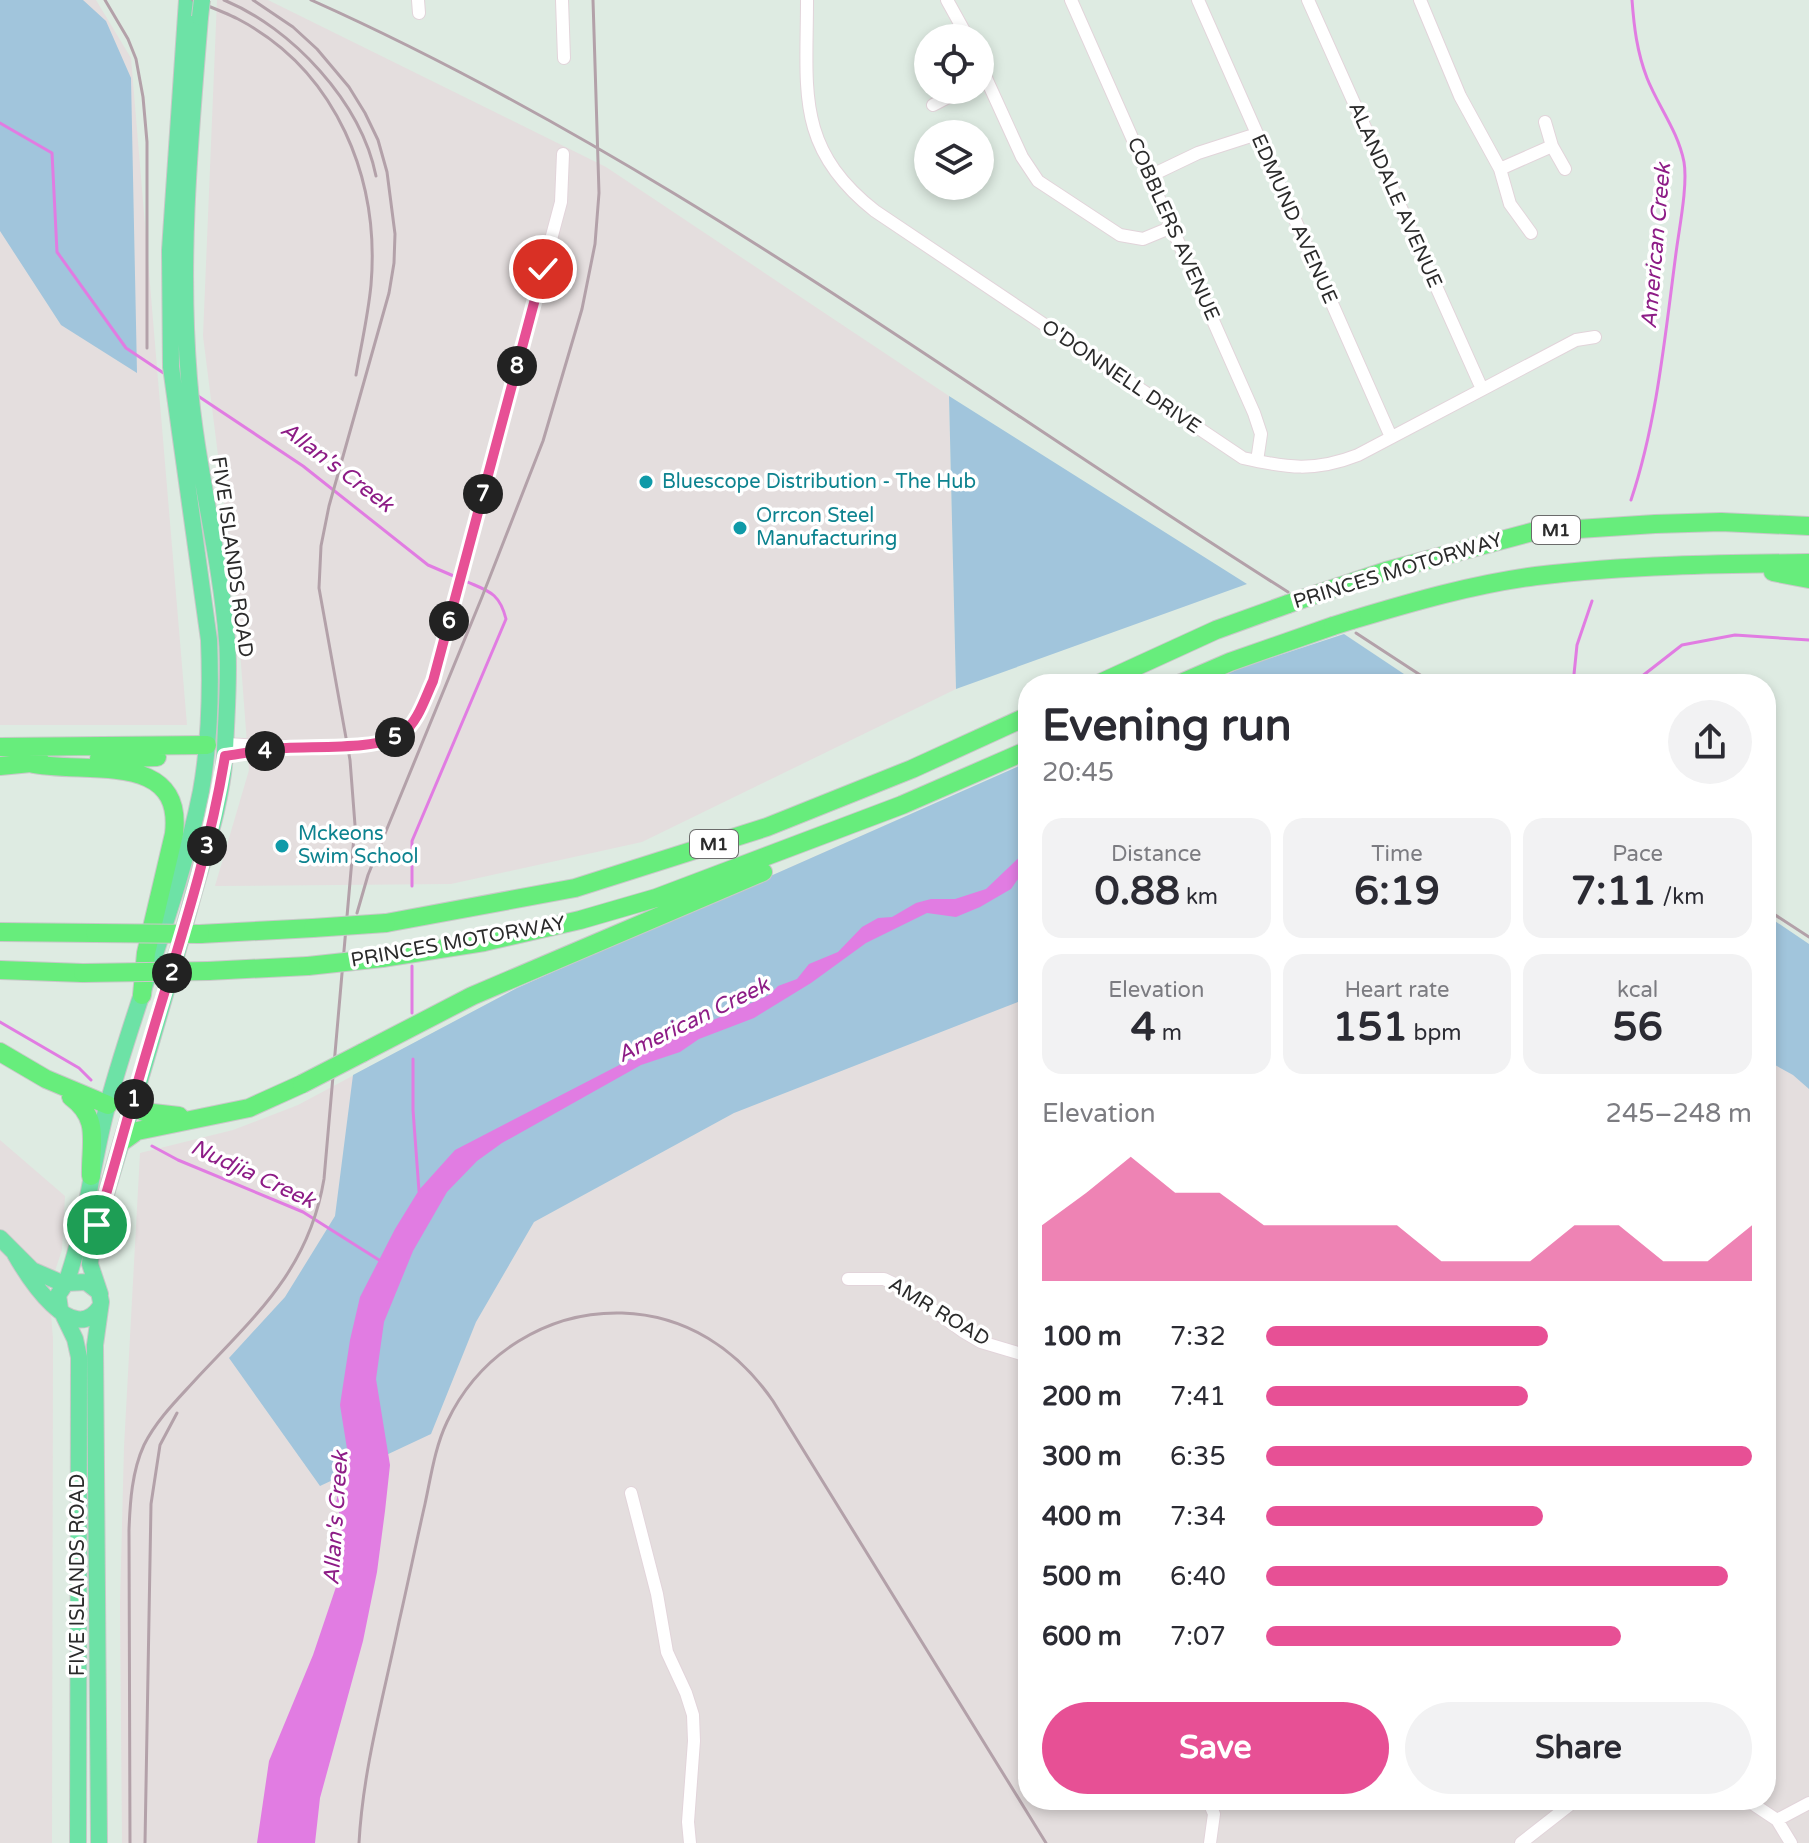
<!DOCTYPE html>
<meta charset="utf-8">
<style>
:root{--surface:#fff;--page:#f2f2f3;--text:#2b2b33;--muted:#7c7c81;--accent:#e75095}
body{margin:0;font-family:"Varela Round",sans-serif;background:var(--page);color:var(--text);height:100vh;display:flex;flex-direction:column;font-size:30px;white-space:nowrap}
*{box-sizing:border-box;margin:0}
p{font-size:26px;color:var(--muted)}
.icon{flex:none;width:44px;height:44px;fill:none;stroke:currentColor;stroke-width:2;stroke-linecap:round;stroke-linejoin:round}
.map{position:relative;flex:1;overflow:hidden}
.details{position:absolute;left:1018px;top:674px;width:758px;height:1136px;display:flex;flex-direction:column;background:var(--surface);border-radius:32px;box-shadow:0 4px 12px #0003}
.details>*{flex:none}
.controls{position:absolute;left:914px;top:24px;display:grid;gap:16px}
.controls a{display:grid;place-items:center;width:80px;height:80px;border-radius:50%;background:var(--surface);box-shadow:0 4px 12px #0003;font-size:40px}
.pin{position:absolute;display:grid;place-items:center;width:68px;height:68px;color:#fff;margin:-34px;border:4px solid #fff;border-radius:50%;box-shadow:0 2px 8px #0007}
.km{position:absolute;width:40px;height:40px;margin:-20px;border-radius:50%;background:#222;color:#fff;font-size:22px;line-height:40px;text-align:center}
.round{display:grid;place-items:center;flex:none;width:84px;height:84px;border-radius:42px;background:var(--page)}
.summary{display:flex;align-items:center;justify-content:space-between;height:136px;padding:0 24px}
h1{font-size:44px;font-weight:700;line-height:60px}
.metrics{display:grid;grid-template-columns:repeat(3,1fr);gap:12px;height:136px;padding:8px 24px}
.metrics div{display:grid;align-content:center;border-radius:20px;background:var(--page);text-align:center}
.metrics b{font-size:40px;font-weight:700}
.metrics small{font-size:22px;font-weight:400}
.metrics p{font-size:22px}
.chart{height:224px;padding:16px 24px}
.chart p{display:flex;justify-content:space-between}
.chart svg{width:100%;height:144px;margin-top:8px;fill:var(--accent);opacity:.7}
.cta{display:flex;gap:16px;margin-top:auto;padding:16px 24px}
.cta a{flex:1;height:92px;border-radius:48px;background:var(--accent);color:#fff;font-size:32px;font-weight:700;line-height:92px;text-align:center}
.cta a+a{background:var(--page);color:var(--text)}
ul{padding:0 24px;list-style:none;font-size:26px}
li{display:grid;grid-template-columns:128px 96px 1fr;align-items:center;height:60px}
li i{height:20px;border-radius:10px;background:var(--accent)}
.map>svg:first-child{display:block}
.industrial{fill:#e4dede}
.green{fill:#a1c5dc}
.water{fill:#e17ce2}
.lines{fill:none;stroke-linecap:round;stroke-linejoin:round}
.stream{stroke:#e17ce2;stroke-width:3}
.minor-casing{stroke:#e2d4da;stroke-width:14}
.major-casing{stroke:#c8c8c8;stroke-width:18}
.highway-casing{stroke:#c8c8c8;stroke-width:20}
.minor{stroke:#fff;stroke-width:12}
.major{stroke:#6de2a6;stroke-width:16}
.highway{stroke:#67ed7c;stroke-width:18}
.rail{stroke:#b3a1a9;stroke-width:3}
.major-bridge-casing{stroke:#c8c8c8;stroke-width:18;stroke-linecap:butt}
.highway-bridge-casing{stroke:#c8c8c8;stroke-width:20;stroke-linecap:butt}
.major-bridge{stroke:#6de2a6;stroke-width:16}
.highway-bridge{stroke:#67ed7c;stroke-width:18}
.route-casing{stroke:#fff;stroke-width:16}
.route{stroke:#e75095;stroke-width:10}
.culture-dot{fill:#0f9aa8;stroke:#fff;stroke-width:3}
.labels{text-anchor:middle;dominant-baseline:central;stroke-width:7;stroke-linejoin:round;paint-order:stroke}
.shield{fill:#fff;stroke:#6b6b6b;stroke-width:2}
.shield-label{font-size:18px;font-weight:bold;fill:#2b2b2b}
.street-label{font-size:20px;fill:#2b2b2b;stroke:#fff}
.culture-label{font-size:20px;fill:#0d838f;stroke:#fff;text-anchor:start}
.water-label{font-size:22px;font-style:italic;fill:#8d1c86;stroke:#fff}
</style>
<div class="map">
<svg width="1809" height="1843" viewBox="0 0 1809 1843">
<rect width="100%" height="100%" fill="#deebe2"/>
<path class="industrial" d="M0 0H96L131 58 187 725H0Z
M217 0H268L606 167 949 396 956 689 642 842 451 884 215 886 249 770 236 598 203 336Z
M1028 762V1800H1766V918L1809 946V1843H122L120 1604 124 1447 140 1153 233 1130 298 1105 517 988Z
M0 1140 65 1196 62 1250 49 1289 53 1339 52 1843H0Z"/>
<path class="green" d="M0 0H83L106 21 131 78 137 373 61 325 0 231Z
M949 396 1247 584 956 689Z
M1344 634 1419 684H1205L1243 667Z
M1028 762V998L734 1113 534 1222 476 1322 431 1434 320 1486 229 1358 285 1297 335 1216 353 1075 517 988Z
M1766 915 1809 944V1089L1793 1075 1766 1060Z"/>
<path class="water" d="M1028 849V865L1011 889 980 907 956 917 927 913 866 943 811 983 754 1018 699 1039 680 1052 641 1065 502 1143 477 1161 447 1192 413 1251 384 1322 376 1379 390 1465 385 1511 377 1572 363 1641 320 1798 315 1843H257L269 1761 313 1655 338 1581 342 1523 336 1502 348 1455 340 1405 350 1340 360 1297 395 1229 419 1190 455 1150 662 1043 769 995 778 986 797 979 809 964 838 952 862 927 878 918 892 917 916 903 931 899H955L986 889Z"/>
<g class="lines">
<path class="stream" d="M0 123 52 153 57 252 126 348 165 374
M198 396 303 466 428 565 456 577
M1631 500C1657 422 1665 336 1676 253 1679 229 1688 185 1684 162 1678 131 1658 106 1647 78 1637 52 1634 27 1632 0
M1573 684 1577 645 1592 601
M1632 684 1682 645 1735 635 1809 640
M412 886V841L506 619C499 591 487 591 463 580
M412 966V1013
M0 1022 79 1068 91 1080
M413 1059V1110L419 1191
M152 1146 178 1160 303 1212 379 1260"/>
<g class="minor-casing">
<path id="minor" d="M418 0 419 13
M562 0 564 58
M807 0C807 91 795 148 875 211L1243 458C1287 468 1315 472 1358 455L1576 340 1595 337
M947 0 968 38
M1071 0 1254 413 1261 434 1257 461
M1198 0 1391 437
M1308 0 1482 389
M1420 0 1460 96 1500 169 1510 204 1531 233
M980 65 1022 157 1038 181 1120 235 1143 239 1172 227
M933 105 962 90
M1545 122 1552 146
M1500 169 1552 146 1565 169
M1150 176 1198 153 1257 134
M225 744C260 746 376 754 402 734 418 722 425 698 433 681L561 202 563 154
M225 756 258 752
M848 1279H884L901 1287 964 1332 981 1342 1028 1356
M631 1493 657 1594 667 1652 686 1693 693 1715 694 1741 688 1822 690 1843
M1208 1800 1214 1814 1210 1843
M1747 1800 1777 1820 1791 1843
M1777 1820 1809 1803
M1521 1843 1576 1800"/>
</g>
<g class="major-casing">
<path id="major" d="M0 1238 32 1270 64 1284
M15 1254C28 1277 73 1348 100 1307
M66 1283C86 1227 91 1168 106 1111 134 1004 179 901 201 791 210 741 211 690 209 640L171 367 170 250 187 0
M100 1294 90 1264 92 1242C125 1127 161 1014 192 899 204 855 223 798 225 752 226 715 230 677 227 640 220 552 196 467 189 379 179 257 190 139 200 17
M60 1309 58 1295 66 1283 86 1282 99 1292 101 1302 95 1345 99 1843
M62 1312 75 1339 79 1357 78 1843"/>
</g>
<g class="highway-casing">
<path id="highway" d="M1773 572 1809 579
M1311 596 1386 571 1532 532 1655 524 1721 522 1809 526
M1352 620C1412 602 1474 584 1536 576 1627 565 1718 564 1809 563
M1098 684 1216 630 1288 604
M1179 684 1230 662 1333 626
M0 747 207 745
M99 759 157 757
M30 763C82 776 184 748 174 834L146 953 142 995
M0 766 41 762
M386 923 575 888 767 827 912 769 1028 716
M0 932 95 933
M200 934 313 928
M382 958 484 942 580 920 656 898 902 805 1028 750
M0 970 83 973
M208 971 308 966
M0 1052 46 1079 108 1105
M362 1053 472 996 763 872
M71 1097C101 1119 90 1143 91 1176
M132 1105 144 1112 179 1116
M123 1141 137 1131 249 1108 302 1084"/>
</g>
<use href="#minor" class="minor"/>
<use href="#major" class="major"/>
<use href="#highway" class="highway"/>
<path class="rail" d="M105 0 128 39 136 59 143 97 147 142V348
M193 0C208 6 224 12 238 19 337 71 380 179 371 285 368 316 361 346 356 375
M224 0C292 28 361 102 376 176
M311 0C660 156 966 389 1288 592
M1356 633 1434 684
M1766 909 1809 937
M357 913 368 875 482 597 543 441 582 309 595 244 599 193 593 0
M130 1843 129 1530C130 1502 132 1471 144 1445 157 1419 178 1399 197 1378 257 1314 309 1269 324 1179L355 825 350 760 319 588 321 546 329 506 389 293 394 263 395 234 387 172 378 140 365 113 349 87 317 49 293 27 253 0
M145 1843 151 1504 160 1445 177 1413
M359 1843C363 1768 384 1695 399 1622 408 1583 416 1543 425 1504 431 1476 435 1447 447 1422 479 1354 547 1311 622 1313 686 1315 737 1349 773 1401L1046 1843"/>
<g class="major-bridge-casing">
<path id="major-bridge" d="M200 17 202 0"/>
</g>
<g class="highway-bridge-casing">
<path id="highway-bridge" d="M1288 604 1311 596
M1333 626 1352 620
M313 928 386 923
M95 933 200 934
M308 966 382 958
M83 973 208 971
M302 1084 362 1053"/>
</g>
<use href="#major-bridge" class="major-bridge"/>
<use href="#highway-bridge" class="highway-bridge"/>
</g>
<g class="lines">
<g class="route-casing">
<path id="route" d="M97 1225C115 1165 131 1104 149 1044 177 949 209 855 225 756 245 753 266 749 286 748 314 746 381 750 402 734 418 722 425 698 433 681L543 269"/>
</g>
<use href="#route" class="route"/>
</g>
<g class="culture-dot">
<circle cx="646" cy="482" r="8"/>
<circle cx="740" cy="528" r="8"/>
<circle cx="282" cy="846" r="8"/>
</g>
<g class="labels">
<g class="shield">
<rect x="1532" y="516" width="48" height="28" rx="6"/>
<rect x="690" y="830" width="48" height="28" rx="6"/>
</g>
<g class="shield-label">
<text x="1556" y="530">M1</text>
<text x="714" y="844">M1</text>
</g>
<g class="street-label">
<text transform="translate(1395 195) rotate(66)">ALANDALE AVENUE</text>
<text transform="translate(1294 219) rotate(66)">EDMUND AVENUE</text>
<text transform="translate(1173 229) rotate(66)">COBBLERS AVENUE</text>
<text transform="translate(1121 377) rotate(34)">O'DONNELL DRIVE</text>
<text transform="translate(232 557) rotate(82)">FIVE ISLANDS ROAD</text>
<text transform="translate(1398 571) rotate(-17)">PRINCES MOTORWAY</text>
<text transform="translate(458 942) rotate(-10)">PRINCES MOTORWAY</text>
<text transform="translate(939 1312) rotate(31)">AMR ROAD</text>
<text transform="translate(78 1575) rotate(-90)">FIVE ISLANDS ROAD</text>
</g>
<g class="culture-label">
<text x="662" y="482">Bluescope Distribution - The Hub</text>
<text x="756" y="516">Orrcon Steel<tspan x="756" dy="23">Manufacturing</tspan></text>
<text x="298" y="834">Mckeons<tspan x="298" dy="23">Swim School</tspan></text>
</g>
<g class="water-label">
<text transform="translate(1656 246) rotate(-85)">American Creek</text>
<text transform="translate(337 467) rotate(37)">Allan's Creek</text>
<text transform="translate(693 1020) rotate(-26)">American Creek</text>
<text transform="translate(253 1174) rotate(25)">Nudjia Creek</text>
<text transform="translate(336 1518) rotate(-86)">Allan's Creek</text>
</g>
</g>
</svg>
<div class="controls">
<a><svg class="icon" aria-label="locate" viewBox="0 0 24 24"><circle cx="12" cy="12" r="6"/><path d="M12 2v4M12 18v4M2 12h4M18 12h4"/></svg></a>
<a><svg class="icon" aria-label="layers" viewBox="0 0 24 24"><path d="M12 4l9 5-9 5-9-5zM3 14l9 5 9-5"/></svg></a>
</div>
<div class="pin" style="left:97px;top:1225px;background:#1e9e55"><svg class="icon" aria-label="arrive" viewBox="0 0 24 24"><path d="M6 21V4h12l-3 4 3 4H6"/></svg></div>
<div class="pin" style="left:543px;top:269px;background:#d93025"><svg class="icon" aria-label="check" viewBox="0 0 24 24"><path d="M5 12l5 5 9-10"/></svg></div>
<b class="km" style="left:134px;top:1099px">1</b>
<b class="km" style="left:172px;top:973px">2</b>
<b class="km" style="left:207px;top:846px">3</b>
<b class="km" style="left:265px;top:751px">4</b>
<b class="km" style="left:395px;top:737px">5</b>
<b class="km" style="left:449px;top:621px">6</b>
<b class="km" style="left:483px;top:494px">7</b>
<b class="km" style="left:517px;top:366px">8</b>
<section class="details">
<div class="summary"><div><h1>Evening run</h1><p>20:45</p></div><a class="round"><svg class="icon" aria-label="share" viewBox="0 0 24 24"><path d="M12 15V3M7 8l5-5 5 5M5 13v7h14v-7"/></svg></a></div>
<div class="metrics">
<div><p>Distance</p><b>0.88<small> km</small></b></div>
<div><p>Time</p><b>6:19</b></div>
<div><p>Pace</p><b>7:11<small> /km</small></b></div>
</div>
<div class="metrics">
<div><p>Elevation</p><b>4<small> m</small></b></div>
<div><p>Heart rate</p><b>151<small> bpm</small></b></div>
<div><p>kcal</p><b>56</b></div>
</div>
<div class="chart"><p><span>Elevation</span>245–248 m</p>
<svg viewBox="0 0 160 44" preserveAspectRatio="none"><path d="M0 44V27L10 17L20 6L30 17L40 17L50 27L60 27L70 27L80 27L90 38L100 38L110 38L120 27L130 27L140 38L150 38L160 27V44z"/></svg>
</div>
<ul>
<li><b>100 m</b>7:32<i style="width:58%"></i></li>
<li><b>200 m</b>7:41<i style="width:54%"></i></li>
<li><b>300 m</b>6:35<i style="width:100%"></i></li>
<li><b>400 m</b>7:34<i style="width:57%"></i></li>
<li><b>500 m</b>6:40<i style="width:95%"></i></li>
<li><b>600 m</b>7:07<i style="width:73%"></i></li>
</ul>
<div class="cta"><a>Save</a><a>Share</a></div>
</section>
</div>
